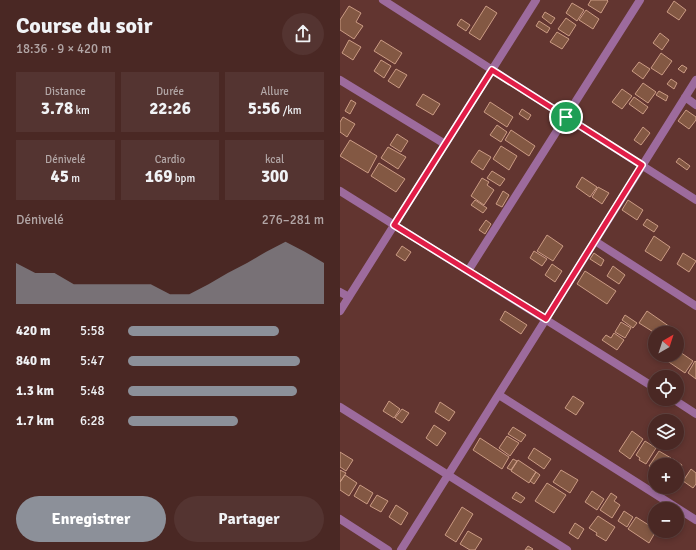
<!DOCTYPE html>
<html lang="fr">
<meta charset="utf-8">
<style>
:root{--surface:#4a2824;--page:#543431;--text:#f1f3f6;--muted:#b2a6a6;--line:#614441;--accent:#8c9099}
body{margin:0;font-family:Signika,sans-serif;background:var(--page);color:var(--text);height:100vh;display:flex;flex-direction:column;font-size:15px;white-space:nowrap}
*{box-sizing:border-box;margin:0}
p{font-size:13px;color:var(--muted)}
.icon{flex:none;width:22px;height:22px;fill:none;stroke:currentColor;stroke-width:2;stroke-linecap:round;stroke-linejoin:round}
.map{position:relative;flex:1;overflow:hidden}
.side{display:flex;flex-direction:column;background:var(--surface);width:340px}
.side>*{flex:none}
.needle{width:26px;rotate:39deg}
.buttons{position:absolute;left:308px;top:326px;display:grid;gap:8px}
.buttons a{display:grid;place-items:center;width:36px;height:36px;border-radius:50%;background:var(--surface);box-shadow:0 2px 6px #0003,0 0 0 1px var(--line);font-size:20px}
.pin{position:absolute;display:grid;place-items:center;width:34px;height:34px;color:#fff;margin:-17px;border:2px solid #fff;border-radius:50%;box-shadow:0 1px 4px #0007}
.round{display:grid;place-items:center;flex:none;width:42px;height:42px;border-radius:21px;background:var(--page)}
.head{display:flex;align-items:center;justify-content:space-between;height:68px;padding:0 16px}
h1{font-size:22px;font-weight:800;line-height:30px}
.stats{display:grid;grid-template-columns:repeat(3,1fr);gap:6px;height:68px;padding:4px 16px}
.stats div{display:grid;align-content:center;border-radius:0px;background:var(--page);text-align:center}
.stats b{font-size:17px;font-weight:800}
.stats small{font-size:11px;font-weight:400}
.stats p{font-size:11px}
.chart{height:112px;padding:8px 16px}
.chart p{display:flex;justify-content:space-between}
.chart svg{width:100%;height:72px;margin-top:4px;fill:var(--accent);opacity:.7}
.button{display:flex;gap:8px;margin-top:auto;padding:8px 16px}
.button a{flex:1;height:46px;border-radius:24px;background:var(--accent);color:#fff;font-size:16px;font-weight:800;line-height:46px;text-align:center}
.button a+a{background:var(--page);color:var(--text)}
ul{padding:0 16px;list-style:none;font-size:13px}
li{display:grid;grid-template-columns:64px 48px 1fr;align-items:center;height:30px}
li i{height:10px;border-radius:5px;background:var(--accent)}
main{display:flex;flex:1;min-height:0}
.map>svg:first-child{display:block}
.building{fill:#835843;stroke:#cb9b84}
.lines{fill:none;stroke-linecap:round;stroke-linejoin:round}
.minor{stroke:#9d6b9d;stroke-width:8}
.route-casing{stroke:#fff;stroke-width:8}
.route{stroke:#e11d48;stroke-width:5}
</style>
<main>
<section class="side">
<div class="head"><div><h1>Course du soir</h1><p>18:36 · 9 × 420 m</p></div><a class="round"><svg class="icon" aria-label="share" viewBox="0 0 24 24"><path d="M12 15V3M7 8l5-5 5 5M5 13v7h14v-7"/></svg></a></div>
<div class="stats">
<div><p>Distance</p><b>3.78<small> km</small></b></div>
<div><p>Durée</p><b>22:26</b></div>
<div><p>Allure</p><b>5:56<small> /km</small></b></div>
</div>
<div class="stats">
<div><p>Dénivelé</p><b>45<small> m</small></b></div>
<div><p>Cardio</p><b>169<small> bpm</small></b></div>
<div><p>kcal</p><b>300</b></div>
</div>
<div class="chart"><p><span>Dénivelé</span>276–281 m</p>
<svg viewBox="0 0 160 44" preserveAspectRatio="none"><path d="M0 44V19L10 25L20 25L30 32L40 32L50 32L60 32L70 32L80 38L90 38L100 32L110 25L120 19L130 12L140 6L150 12L160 19V44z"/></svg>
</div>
<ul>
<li><b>420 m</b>5:58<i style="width:77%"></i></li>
<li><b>840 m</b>5:47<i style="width:88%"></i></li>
<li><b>1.3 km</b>5:48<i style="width:86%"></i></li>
<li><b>1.7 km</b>6:28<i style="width:56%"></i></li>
</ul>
<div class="button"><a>Enregistrer</a><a>Partager</a></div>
</section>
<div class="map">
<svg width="356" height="550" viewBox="0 0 356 550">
<rect width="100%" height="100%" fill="#623530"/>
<path class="building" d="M251 0H267L268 1 261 13 248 5Z
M334 1 346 10 339 20 327 12Z
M232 3 244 10 237 21 226 13Z
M9 6 21 13 16 22 23 26 14 39 0 30V20Z
M146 6 157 13 140 40 129 33Z
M246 10 259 19 253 29 239 20Z
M205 12 215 18 211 24 202 17Z
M226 18 236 25 229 36 218 29Z
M121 19 130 25 126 31 117 25Z
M199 21 210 28 207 33 196 26Z
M217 32 229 39 222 49 210 42Z
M320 33 329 40 322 50 313 43Z
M9 40 21 47 13 60 2 53Z
M41 40 62 53 55 64 34 51Z
M321 53 332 61 322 75 311 68Z
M41 60 51 66 44 78 34 71Z
M299 62 310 69 303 79 292 71Z
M342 65 347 68 344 73 338 69Z
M56 69 67 75 59 88 48 81Z
M331 79 337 83 334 89 327 84Z
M303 83 316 92 308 103 295 94Z
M282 89 292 96 282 109 272 102Z
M319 91 328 96 326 101 316 95Z
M83 94 100 104 93 115 76 105Z
M294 97 308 107 303 114 289 104Z
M11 100 16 103 10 114 5 111Z
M150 102 173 117 167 127 144 112Z
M182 109 191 115 188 120 179 114Z
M346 110 356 117V120L349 129 338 121Z
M3 117 15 124 7 137 0 132V122Z
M157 125 167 132 161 142 150 135Z
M303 127 310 133 301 145 294 140Z
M171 130 195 146 189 156 165 140Z
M57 134 68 141 61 152 50 145Z
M10 140 37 156 28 173 0 156Z
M161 146 177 156 169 170 153 159Z
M48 147 66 157 58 169 41 158Z
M139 150 151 157 143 170 131 162Z
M339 158 350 166 347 170 336 162Z
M39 163 65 179 56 192 31 176Z
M152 171 165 179 160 186 147 178Z
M242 177 257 187 250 197 236 187Z
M142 178 149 182 147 185 154 190 144 205 131 196Z
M258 187 269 193 262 204 252 197Z
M163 191 169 195 162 207 156 204Z
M135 200 147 208 143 213 131 205Z
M288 200 303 210 297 220 282 210Z
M307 219 318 226 314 232 303 225Z
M146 220 151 224 145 234 139 230Z
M207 235 223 246 213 261 197 251Z
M314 236 330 247 321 261 305 251Z
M62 246 71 252 65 261 56 255Z
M194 251 207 259 202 266 190 258Z
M254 253 264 260 261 266 250 259Z
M343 253 356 261 349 272 337 264Z
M212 264 222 271 215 282 205 275Z
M273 266 285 275 279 284 267 276Z
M245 271 276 291 267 304 237 284Z
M165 311 187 325 181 334 160 320Z
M307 311 333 329 331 333H315L299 323Z
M285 315 297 323 293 328 282 320Z
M281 322 291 328 285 338 275 332Z
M274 333 284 340 277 350 262 340 266 335 271 338Z
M337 350 353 361 345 373 320 356V355H337Z
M355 361 356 362V379L348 373Z
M233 396 244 403 236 415 225 408Z
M49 401 60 409 54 418 43 411Z
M100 402 115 412 109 421 95 412Z
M62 409 69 413 62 423 55 418Z
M94 425 106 433 97 446 86 438Z
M173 427 186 435 181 442 168 434Z
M292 431 303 439 290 459 279 451Z
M167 436 179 443 170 456 159 448Z
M140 438 169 457 162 469 133 450Z
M305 441 316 448 306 464 299 460 300 458 296 455Z
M194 448 211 459 204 469 188 458Z
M319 451 331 458 326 465H315V470L309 466Z
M0 452 13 460 6 471 0 467Z
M173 459 177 461 171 470 167 468Z
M333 459 342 465 337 473V465H329Z
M178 460 196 472 189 483 171 471Z
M351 469 356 473V484L353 488 343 481Z
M0 470 6 473 0 482Z
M221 470 238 480 230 493 213 482Z
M196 472 200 475 194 484 190 481Z
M5 475 17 483 9 496 0 490V482Z
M207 483 226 495 214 513 195 501Z
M20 485 33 493 27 504 14 496Z
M252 491 264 499 257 510 245 502Z
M176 492 185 498 181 503 172 498Z
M271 493 277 497 274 501 280 505 272 518 260 510Z
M37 495 48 501 41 512 30 506Z
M56 505 68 513 61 525 49 517Z
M122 507 133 514 116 542 105 535Z
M284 511 293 517 287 527 278 521Z
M258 516 275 527 266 541 256 535 257 533 249 528Z
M296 517 315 529V531H316L309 543 288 529Z
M235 523 244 529 238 539 229 533Z
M128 531 142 539 135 550H130L120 544Z
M188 546 193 549 192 550H185Z"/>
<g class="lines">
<path class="minor" d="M43 0 356 200
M0 80 105 144
M345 97 356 105
M0 191 315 388
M255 241 356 306
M128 271 300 0
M0 292 9 297
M0 311 196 0
M159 395 356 520
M333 399 356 414
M0 407 227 550
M0 519 48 550
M61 550 356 80"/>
</g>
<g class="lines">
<g class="route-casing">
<path id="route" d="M152 70 302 165 206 319 54 225Z"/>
</g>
<use href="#route" class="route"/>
</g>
</svg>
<div class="buttons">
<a><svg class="needle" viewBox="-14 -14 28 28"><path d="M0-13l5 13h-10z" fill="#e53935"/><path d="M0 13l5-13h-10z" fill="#b2a6a6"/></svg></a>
<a><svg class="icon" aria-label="locate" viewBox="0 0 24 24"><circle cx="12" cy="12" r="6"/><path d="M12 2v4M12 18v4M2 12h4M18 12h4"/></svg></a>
<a><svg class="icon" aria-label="layers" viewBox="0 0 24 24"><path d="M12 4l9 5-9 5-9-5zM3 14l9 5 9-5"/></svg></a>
<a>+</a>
<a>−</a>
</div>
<div class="pin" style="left:226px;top:117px;background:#1e9e55"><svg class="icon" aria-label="arrive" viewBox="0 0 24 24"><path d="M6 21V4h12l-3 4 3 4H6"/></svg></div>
</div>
</main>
